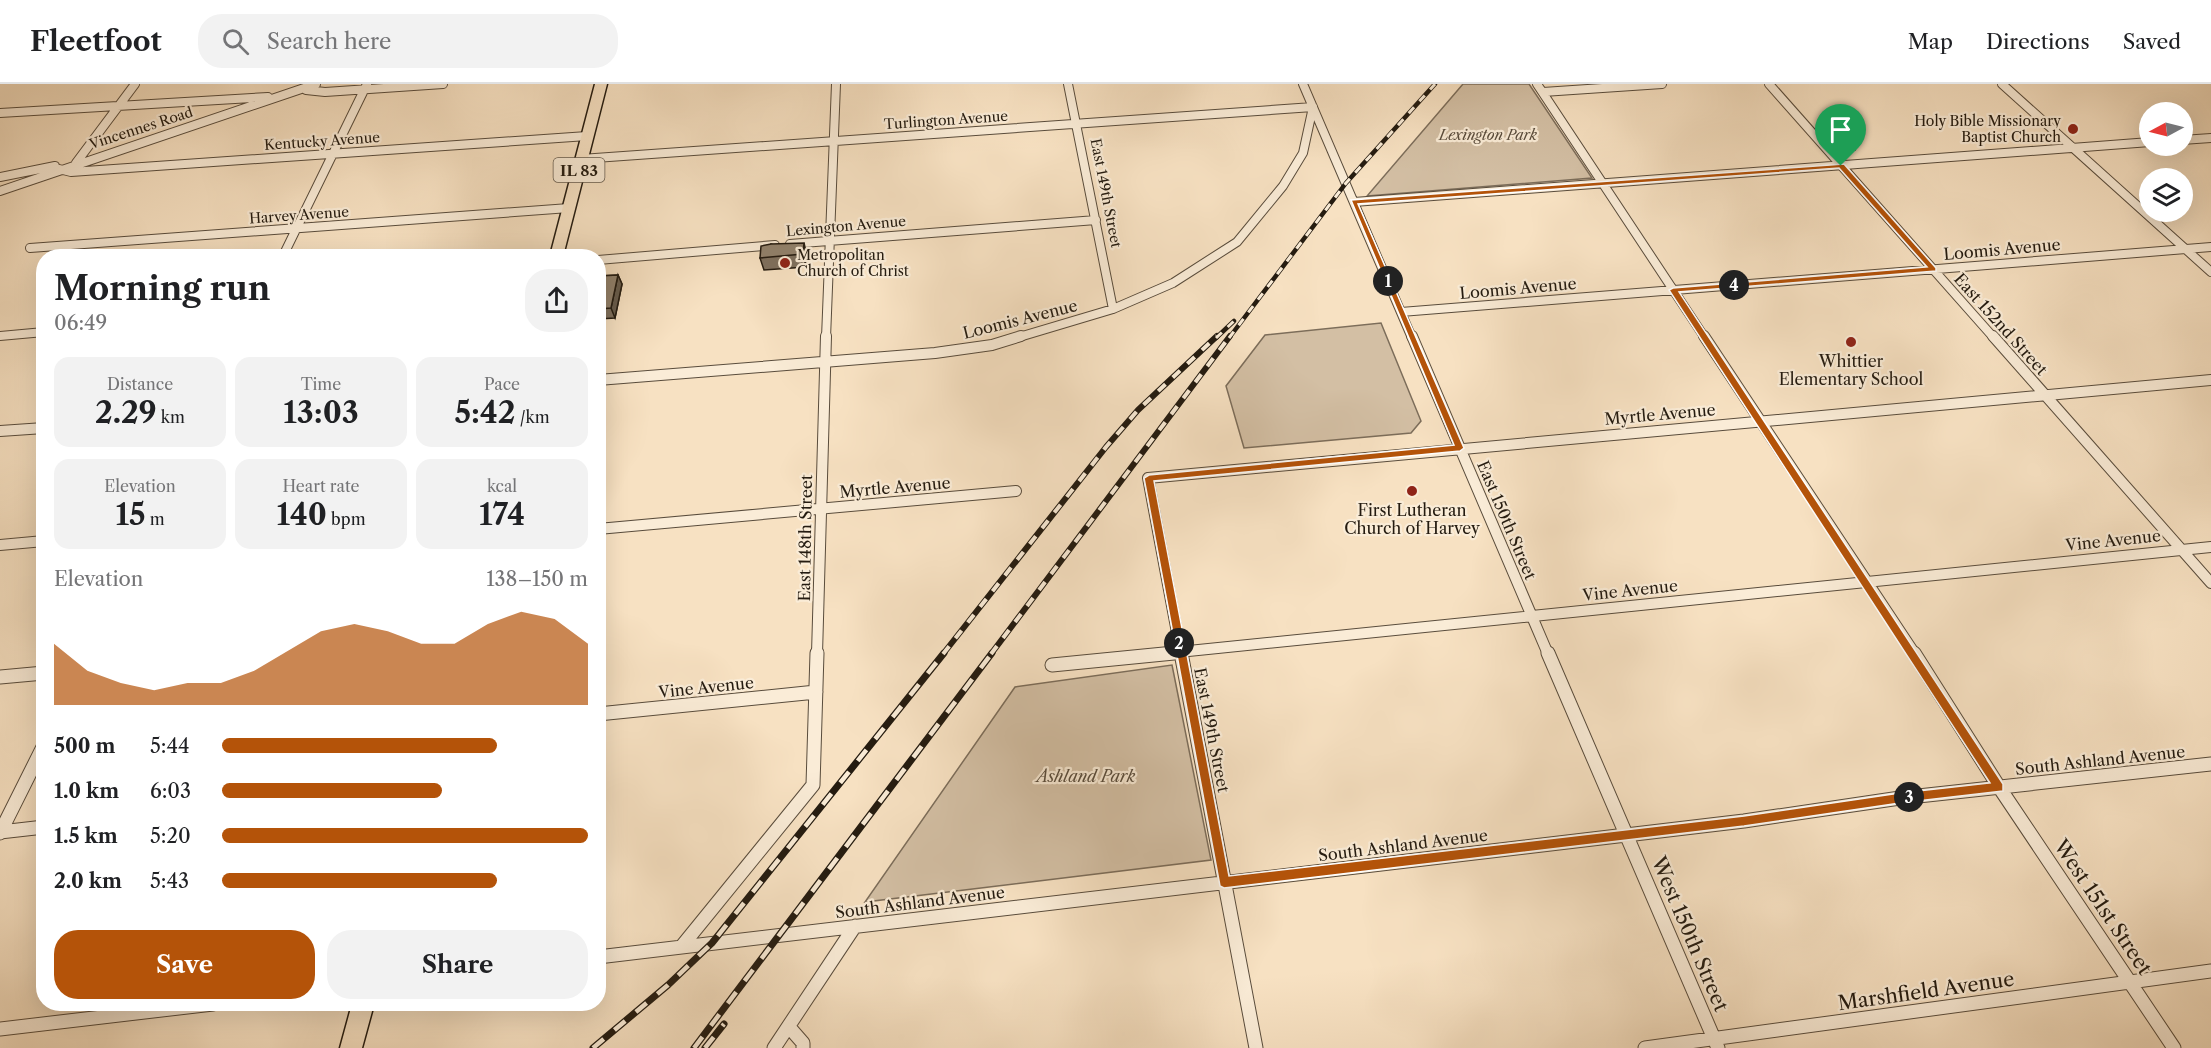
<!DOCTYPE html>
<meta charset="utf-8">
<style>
:root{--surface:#fff;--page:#f2f2f2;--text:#202124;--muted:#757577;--line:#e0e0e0;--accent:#b45309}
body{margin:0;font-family:"Libre Caslon Text",serif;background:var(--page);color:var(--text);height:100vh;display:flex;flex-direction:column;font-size:22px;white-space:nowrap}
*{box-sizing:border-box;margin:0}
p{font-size:20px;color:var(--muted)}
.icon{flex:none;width:33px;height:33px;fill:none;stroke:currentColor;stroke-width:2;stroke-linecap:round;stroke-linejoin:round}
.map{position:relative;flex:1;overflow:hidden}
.panel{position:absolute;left:36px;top:165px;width:570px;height:762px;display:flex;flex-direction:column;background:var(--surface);border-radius:24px;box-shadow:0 6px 24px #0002}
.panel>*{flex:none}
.needle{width:39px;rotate:263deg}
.buttons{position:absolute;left:2139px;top:18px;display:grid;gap:12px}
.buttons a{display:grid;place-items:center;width:54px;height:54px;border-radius:50%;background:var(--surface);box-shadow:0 6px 24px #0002;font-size:30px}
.pin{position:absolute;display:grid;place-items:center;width:51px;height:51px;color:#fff;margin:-62px -26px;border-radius:50% 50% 50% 0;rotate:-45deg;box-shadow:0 0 6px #0007}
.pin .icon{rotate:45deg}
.km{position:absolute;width:30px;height:30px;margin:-15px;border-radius:50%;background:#222;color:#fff;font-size:16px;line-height:30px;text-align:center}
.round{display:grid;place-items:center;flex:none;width:63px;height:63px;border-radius:24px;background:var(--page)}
.head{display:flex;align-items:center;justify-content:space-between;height:102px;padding:0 18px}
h1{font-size:33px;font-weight:800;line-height:45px}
.figures{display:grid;grid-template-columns:repeat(3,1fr);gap:9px;height:102px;padding:6px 18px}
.figures div{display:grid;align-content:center;border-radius:15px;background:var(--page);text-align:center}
.figures b{font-size:30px;font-weight:800}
.figures small{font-size:16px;font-weight:400}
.figures p{font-size:16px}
.chart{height:168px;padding:12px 18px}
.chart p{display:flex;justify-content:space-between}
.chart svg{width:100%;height:108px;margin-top:6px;fill:var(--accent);opacity:.7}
.primary-button{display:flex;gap:12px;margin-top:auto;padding:12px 18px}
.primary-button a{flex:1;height:69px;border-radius:24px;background:var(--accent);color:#fff;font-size:24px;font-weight:800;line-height:69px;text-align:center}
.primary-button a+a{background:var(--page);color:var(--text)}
ul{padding:0 18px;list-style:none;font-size:20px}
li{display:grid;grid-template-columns:96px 72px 1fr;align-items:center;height:45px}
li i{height:15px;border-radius:8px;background:var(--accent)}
header{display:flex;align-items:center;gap:36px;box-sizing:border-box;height:84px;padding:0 30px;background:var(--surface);border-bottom:2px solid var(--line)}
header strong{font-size:28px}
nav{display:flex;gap:33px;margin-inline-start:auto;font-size:21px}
.search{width:420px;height:54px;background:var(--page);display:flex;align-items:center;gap:15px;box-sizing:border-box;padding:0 21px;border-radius:24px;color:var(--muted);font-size:22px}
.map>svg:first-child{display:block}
.green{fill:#d3bfa4;stroke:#7c6d5a;stroke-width:1.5}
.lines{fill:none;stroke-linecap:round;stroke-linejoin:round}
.street-far2-casing{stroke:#594c3c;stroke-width:10}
.street-far1-casing{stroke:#594c3c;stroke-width:12}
.street-casing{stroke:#594c3c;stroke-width:15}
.primary-casing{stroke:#241b10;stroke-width:3}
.street-far2{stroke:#faecd7;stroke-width:8}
.street-far1{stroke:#faecd7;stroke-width:10}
.street{stroke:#faecd7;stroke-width:13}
.primary{fill:#f7e1c2;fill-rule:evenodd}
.rail-far2-casing{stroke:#241b10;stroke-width:4.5}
.rail-far1-casing{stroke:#241b10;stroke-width:6}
.rail-casing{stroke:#241b10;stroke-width:7}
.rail-far2{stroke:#faecd7;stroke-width:3;stroke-dasharray:8;stroke-linecap:butt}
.rail-far1{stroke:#faecd7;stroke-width:4;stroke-dasharray:10;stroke-linecap:butt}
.rail{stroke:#faecd7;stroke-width:4.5;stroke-dasharray:14;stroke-linecap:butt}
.wall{fill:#7e705e;stroke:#241b10;stroke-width:1.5}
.shaded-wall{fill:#665b4c;stroke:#241b10;stroke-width:1.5}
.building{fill:#92826d;stroke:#241b10;stroke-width:1.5}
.route{fill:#b45309;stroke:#fff;stroke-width:1.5;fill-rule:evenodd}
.poi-dot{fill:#8f2418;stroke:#faecd7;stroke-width:2}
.labels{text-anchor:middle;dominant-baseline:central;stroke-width:4.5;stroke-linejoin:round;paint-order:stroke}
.far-street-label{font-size:14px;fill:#241b10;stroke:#faecd7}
.far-poi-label{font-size:14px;fill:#241b10;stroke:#faecd7;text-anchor:end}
.far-park-label{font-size:14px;font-style:italic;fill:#594c3c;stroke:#faecd7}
.shield{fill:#faecd7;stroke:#645a4c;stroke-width:1.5}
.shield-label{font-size:15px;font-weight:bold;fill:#241b10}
.street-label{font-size:16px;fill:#241b10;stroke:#faecd7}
.poi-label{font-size:16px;fill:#241b10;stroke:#faecd7}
.park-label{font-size:16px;font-style:italic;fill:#594c3c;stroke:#faecd7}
.near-street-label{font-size:20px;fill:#241b10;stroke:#faecd7}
</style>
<header>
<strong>Fleetfoot</strong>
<div class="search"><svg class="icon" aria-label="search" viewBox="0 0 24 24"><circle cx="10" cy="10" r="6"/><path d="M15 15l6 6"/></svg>Search here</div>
<nav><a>Map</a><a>Directions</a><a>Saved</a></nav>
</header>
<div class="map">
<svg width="2211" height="964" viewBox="0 0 2211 964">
<rect width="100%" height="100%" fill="#f7e1c2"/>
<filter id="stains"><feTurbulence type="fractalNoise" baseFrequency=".00333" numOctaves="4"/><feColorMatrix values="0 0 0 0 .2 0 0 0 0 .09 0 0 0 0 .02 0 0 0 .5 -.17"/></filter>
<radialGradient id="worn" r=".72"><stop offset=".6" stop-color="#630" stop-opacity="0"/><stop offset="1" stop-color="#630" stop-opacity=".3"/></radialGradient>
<path class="green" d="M1463 0H1529L1592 94 1367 112Z
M1381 239 1421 337 1411 349 1244 364 1226 302 1265 251Z
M1172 581 1211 776 865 818 1015 603Z"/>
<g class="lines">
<g class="street-far2-casing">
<path id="street-far2" d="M1068 0 1113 225
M1303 0 1412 254
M1537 0 1705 254
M1769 0 1994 254
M2002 0 2211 188
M306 6 325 8 443 0
M1543 8 1662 0
M0 29 268 13
M2182 56 2211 54
M581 75 1313 23
M76 79 135 0
M59 85 71 88 587 52
M0 93 55 82
M0 107 316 0
M1354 118 2150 58
M790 160 1096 136
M30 164 569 124
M283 172 367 0
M598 176 775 161
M1401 228 2211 163
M0 252 44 248
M826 254 836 0
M1016 254 1113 225 1173 199 1237 158 1283 102 1303 69 1313 23"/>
</g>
<g class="street-far1-casing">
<path id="street-far1" d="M1412 252 1548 570
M1704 252 1915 570
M1993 252 2211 499
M598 296 935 269 992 261 1021 252
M0 347 44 344
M598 445 1016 407
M0 461 44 457
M817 570 826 252
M1159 570 2211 463
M1181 570 1148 394 2211 296"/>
</g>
<g class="street-casing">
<path id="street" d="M1181 569 1256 964
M1548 569 1718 964
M1914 569 1999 703 2174 964
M1052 581 1174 569
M0 593 44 589
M598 630 816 608
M0 748 44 743
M0 749 44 661
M682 862 813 701 817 569
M598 873 1744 737 1900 714 2211 680
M789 943 803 959V964
M0 945 213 920
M774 964 855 842
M1645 964 2211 887"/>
</g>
<g class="primary-casing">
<path id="primary" d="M595 0H607L563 172H550Z
M352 920H374L362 964H340Z"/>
</g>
<use href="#street-far2" class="street-far2"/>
<use href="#street-far1" class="street-far1"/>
<use href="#street" class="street"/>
<use href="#primary" class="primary"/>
<g class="rail-far2-casing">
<path id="rail-far2" d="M1216 254 1234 237
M1229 254 1346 99 1435 0"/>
</g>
<g class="rail-far1-casing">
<path id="rail-far1" d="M943 570 1106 363 1138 326 1217 252
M991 570 1230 252"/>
</g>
<g class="rail-casing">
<path id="rail" d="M593 964 668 901 712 859 944 569
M694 964 992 569
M705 964 724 940"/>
</g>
<use href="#rail-far2" class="rail-far2"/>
<use href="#rail-far1" class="rail-far1"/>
<use href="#rail" class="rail"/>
</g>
<path class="wall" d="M1835 41 1861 53 1855 66 1841 67 1828 53Z
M771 160 807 172 806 183 764 186 760 174Z
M618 191 622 200 615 234 598 235V192Z"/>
<path class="shaded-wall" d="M804 159 807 172 806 183 803 170Z
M618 191 622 200 615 234 611 224Z"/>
<path class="building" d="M1849 40 1861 53 1847 54 1835 41Z
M804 159 803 170 760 174 761 162 771 160Z
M618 191 611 224 598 225V192Z"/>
<path class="route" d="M1844 80 1936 184V187L1679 208 2003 700V707L1900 719 1744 742 1224 804 1220 802 1144 394 1149 391 1454 361 1351 116ZM1839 84 1927 183 1673 204 1669 206 1990 699 1900 709 1744 732 1229 792 1154 397 1460 367 1464 364 1358 120Z"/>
<g class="poi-dot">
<circle cx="2073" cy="45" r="6"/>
<circle cx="785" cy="179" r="6"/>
<circle cx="1851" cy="258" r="6"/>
<circle cx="1412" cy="407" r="6"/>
</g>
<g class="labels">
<g class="far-street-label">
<text transform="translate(946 36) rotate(-4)">Turlington Avenue</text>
<text transform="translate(141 44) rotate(-18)">Vincennes Road</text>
<text transform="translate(322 57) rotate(-4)">Kentucky Avenue</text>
<text transform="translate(1106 109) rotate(79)">East 149th Street</text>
<text transform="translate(299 131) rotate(-4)">Harvey Avenue</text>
<text transform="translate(846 142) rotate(-5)">Lexington Avenue</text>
</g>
<g class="far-poi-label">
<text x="2061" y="37">Holy Bible Missionary<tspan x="2061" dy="16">Baptist Church</tspan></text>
<text x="797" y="171" text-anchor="start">Metropolitan<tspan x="797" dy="16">Church of Christ</tspan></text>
</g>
<g class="far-park-label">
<text x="1488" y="51">Lexington Park</text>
</g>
<rect class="shield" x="553.5" y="74" width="51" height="24" rx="4.5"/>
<g class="shield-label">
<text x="579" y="86">IL 83</text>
</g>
<g class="street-label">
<text transform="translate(2002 165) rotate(-5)">Loomis Avenue</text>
<text transform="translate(1518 204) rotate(-5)">Loomis Avenue</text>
<text transform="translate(1020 235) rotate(-14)">Loomis Avenue</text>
<text transform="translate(2001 240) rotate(48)">East 152nd Street</text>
<text transform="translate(1660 330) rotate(-5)">Myrtle Avenue</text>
<text transform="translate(895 403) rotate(-5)">Myrtle Avenue</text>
<text transform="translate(1507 436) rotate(67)">East 150th Street</text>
<text transform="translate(805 454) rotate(-89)">East 148th Street</text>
<text transform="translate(2113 456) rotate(-6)">Vine Avenue</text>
<text transform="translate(1630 506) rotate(-6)">Vine Avenue</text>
<text transform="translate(706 603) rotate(-6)">Vine Avenue</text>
<text transform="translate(1212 646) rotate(79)">East 149th Street</text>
<text transform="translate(2100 676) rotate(-6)">South Ashland Avenue</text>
<text transform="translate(1403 761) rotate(-7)">South Ashland Avenue</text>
<text transform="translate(920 818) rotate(-7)">South Ashland Avenue</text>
</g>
<g class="poi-label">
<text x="1851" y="277">Whittier<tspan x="1851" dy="18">Elementary School</tspan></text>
<text x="1412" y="426">First Lutheran<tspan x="1412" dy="18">Church of Harvey</tspan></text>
</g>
<g class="park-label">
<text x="1086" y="692">Ashland Park</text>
</g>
<g class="near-street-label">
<text transform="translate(2103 823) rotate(56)">West 151st Street</text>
<text transform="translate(1690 850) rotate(67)">West 150th Street</text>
<text transform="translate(1926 907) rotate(-8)">Marshfield Avenue</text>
</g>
</g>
<rect width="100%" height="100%" filter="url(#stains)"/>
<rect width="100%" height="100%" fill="url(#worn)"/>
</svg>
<div class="buttons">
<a><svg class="needle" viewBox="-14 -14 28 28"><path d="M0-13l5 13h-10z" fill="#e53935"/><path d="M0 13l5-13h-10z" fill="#757577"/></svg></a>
<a><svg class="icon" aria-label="layers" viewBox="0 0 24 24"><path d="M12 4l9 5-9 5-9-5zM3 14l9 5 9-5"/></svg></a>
</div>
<div class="pin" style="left:1841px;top:82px;background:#1e9e55"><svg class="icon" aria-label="arrive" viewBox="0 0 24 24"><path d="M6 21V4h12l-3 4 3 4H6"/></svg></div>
<b class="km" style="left:1388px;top:197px">1</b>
<b class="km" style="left:1179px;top:559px">2</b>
<b class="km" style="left:1909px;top:713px">3</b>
<b class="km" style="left:1734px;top:201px">4</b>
<section class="panel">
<div class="head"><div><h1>Morning run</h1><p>06:49</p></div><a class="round"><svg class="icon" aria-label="share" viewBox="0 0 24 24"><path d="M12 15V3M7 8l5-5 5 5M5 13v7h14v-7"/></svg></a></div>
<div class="figures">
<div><p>Distance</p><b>2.29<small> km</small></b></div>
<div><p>Time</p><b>13:03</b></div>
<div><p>Pace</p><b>5:42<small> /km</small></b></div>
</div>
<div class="figures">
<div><p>Elevation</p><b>15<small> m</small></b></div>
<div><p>Heart rate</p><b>140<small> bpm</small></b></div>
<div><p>kcal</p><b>174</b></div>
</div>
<div class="chart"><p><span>Elevation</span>138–150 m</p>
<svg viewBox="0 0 160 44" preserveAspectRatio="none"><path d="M0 44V19L10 30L20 35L30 38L40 35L50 35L60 30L70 22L80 14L90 11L100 14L110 19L120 19L130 11L140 6L150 9L160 19V44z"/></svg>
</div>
<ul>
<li><b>500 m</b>5:44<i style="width:75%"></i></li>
<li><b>1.0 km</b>6:03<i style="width:60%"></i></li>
<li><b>1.5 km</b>5:20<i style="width:100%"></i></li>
<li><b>2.0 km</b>5:43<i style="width:75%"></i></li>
</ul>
<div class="primary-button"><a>Save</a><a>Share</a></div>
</section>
</div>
